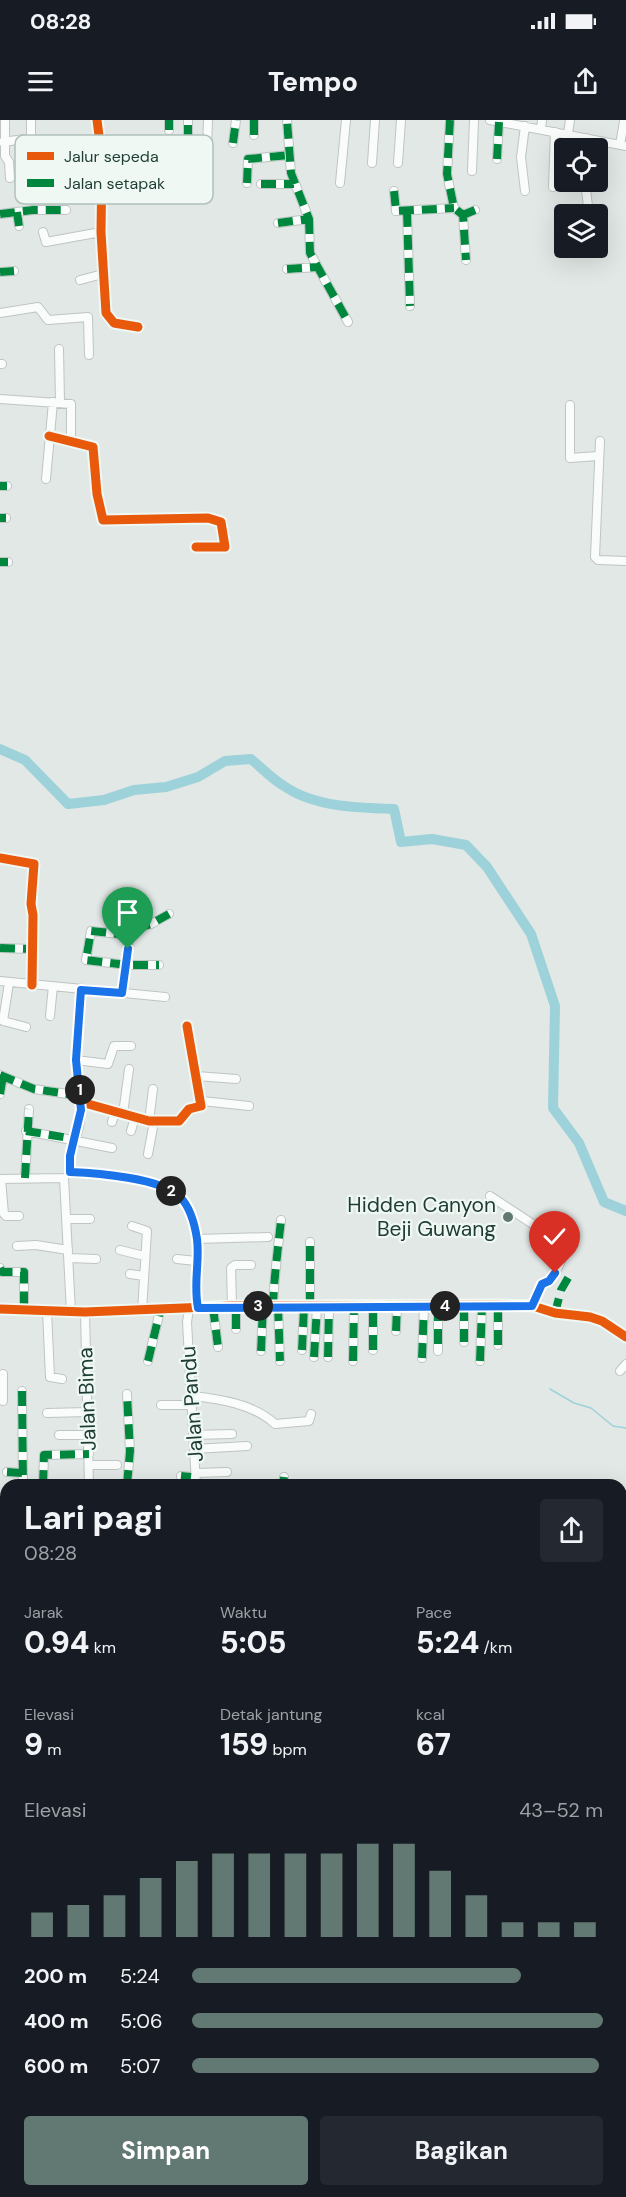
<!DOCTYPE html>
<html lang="id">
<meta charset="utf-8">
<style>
:root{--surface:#171b24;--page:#242831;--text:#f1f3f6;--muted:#9ea1a6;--accent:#627872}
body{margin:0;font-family:"DM Sans",sans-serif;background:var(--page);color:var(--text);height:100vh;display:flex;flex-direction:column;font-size:22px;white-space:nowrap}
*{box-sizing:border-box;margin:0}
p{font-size:20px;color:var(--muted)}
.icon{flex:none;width:33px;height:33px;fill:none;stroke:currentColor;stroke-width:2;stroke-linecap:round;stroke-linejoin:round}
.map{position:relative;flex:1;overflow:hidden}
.drawer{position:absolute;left:0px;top:1359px;width:627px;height:718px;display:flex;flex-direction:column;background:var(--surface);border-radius:18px 18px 0 0;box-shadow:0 6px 24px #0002}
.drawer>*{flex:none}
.fabs{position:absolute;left:554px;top:18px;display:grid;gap:12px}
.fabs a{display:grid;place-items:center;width:54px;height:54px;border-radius:6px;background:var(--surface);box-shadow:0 6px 24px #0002;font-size:30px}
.pin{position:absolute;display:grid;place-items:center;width:51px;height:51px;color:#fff;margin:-62px -26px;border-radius:50% 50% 50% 0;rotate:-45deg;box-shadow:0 0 6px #0007}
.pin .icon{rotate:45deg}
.km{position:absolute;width:30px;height:30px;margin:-15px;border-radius:50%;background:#222;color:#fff;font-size:16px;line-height:30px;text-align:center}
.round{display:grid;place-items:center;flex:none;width:63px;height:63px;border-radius:6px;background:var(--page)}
.head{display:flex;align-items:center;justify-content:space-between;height:102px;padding:0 24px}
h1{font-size:33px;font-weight:800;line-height:45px}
.metrics{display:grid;grid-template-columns:repeat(3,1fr);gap:9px;height:102px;padding:6px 24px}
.metrics div{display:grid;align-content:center}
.metrics b{font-size:30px;font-weight:800}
.metrics small{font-size:16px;font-weight:400}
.metrics p{font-size:16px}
.chart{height:168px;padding:12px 24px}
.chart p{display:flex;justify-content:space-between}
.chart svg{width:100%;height:108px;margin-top:6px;stroke:var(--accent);stroke-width:6}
.primary-button{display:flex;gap:12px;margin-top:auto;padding:12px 24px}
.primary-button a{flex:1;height:69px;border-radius:6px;background:var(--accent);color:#fff;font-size:24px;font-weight:800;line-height:69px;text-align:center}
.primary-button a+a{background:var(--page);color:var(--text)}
ul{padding:0 24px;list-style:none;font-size:20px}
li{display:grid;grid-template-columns:96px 72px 1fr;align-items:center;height:45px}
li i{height:15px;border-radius:8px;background:var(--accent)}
.status{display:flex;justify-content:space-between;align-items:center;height:42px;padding:0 30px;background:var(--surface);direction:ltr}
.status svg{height:16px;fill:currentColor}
header{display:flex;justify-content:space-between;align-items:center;height:78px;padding:0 24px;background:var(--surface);font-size:27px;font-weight:800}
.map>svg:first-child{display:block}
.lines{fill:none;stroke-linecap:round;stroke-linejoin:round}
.stream{stroke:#9ed2da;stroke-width:1.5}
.river{stroke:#9ed2da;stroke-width:10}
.minor-casing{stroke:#bec5c2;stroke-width:10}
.minor{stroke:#fafcfb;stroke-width:8}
.quiet{stroke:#00873e;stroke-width:8;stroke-dasharray:15 8;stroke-linecap:butt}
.cycleway-casing{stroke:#eff8f3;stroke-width:13}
.cycleway{stroke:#e8590c;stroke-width:9}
.route-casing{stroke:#fff;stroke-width:12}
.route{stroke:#1a73e8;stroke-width:8}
.poi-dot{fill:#627872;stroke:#eff8f3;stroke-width:2}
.labels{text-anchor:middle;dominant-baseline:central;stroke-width:4.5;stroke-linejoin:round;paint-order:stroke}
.poi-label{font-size:21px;fill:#1e3c34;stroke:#eff8f3;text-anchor:end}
.street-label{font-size:21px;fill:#1e3c34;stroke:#eff8f3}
.key{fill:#eff8f3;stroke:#b0c0ba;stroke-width:1.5}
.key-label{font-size:16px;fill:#1e3c34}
</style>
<div class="status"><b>08:28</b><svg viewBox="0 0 49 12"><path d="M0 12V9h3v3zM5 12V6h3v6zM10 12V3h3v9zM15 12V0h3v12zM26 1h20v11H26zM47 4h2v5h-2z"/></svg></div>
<header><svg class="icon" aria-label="menu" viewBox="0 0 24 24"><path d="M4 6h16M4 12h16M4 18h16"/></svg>Tempo<svg class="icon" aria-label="share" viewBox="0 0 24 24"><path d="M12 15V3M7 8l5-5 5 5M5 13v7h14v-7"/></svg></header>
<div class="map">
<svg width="626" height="2077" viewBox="0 0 626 2077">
<rect width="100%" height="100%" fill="#e1e8e5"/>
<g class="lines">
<path class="stream" d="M550 1269 574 1283 591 1288 613 1306 626 1308"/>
<path class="river" d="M0 629 25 640 68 684 104 680 134 670 166 667 198 657 225 641 251 639C262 648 272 659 284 666 314 687 358 688 394 689L401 722 432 719 466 725 487 747 531 814 555 886 553 988 579 1023 604 1082 626 1091"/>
<g class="minor-casing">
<path id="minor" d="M5 0V36L9 42 10 58
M97 0 102 39 101 112 106 193 114 203 138 207
M169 0V10
M450 0 447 54 454 88 463 95 466 140
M490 0 626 26
M525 6 521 37 525 71
M541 9 542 0
M568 14 570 0
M254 15V0
M67 20H100
M188 20V0
M3 22 31 18V0
M233 23 236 0
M620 25 624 1
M586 28V18
M102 39 118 40 126 34H151
M497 39 499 2
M372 43 375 0
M398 43 401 0
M472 51 474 0
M206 55 208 0
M585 62 589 94
M247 63 248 39 289 35
M340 63 346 0
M261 64H294
M103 66 155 65
M553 67 555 12
M394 71 396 91 454 88
M17 92 19 106
M407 92 410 186
M0 94 33 90H66
M463 95 475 90
M309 99 310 133 348 202
M278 103 309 99 291 53 287 0
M43 112 46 122 101 112
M287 149 318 147
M0 152 14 151
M80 160 103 154
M0 193 38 187 48 200 88 197 89 235
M59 229 60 282
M0 244H2
M0 279 71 284V320
M570 285V338L598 336
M49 316 93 327 97 374 103 400 208 398 221 402 225 427H196
M600 321 595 437 598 440 626 441
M46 359 53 282
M0 366H7
M0 398H6
M0 442H8
M0 738 34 744 31 784 33 795 32 865
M126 780V809L129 811
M129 815 91 811 86 840 127 845H159
M0 828 33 829
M0 861 165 877
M9 863 3 901 26 907
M122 873 130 810 151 804 169 794
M50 896 53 866
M76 940 108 944 114 926H131
M0 955 34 969 81 976
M197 956 236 959
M0 974 3 956
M202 981 249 986
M81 982 149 1001H179L189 989 201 986 187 906
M123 994 129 949
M149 1001 153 969
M112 1002 115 992
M26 1011 112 1028
M131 1011 135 997
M148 1034 154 1002
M70 1052C96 1053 162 1058 180 1077 190 1087 195 1106 197 1119 200 1143 193 1162 198 1188
M70 1052V1036L79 1007 81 990 76 940 81 870
M25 1058 29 989
M64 1058 71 1192
M0 1059 64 1058
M1 1059 4 1094 6 1096H19
M490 1076 566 1126C562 1140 556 1158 542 1164L533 1186
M66 1099H90
M132 1106 147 1111 142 1191
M197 1119 268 1117
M17 1126 36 1125 68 1130
M120 1130 144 1136
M69 1138 96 1139
M177 1139 196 1141
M0 1148 2 1152H24V1190
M130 1154 144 1156
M232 1186 231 1148 235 1145H251
M278 1186 280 1241
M438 1186V1231
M464 1186V1222
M213 1187 218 1227
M273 1187C274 1157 278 1129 281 1100
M310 1187V1122
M0 1189 85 1192 232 1186 498 1185 533 1186 555 1193 590 1197 602 1201 626 1217
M189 1189 187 1202 196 1365
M47 1191 50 1257 62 1259
M85 1192 89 1365
M236 1209V1186
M396 1211 397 1186
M498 1225V1185
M302 1230 304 1187
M373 1230V1186
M261 1231 263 1186
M314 1237 317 1187
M328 1237 329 1187
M422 1238 424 1186
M148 1241 160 1191
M353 1241 354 1186
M480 1241 482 1185
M620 1251 626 1244
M22 1271 23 1365
M192 1276C220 1279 254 1284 275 1304L309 1301 311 1294
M3 1281V1254
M161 1285H192
M47 1293 88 1292
M59 1315H88
M193 1315 232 1314
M194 1329 247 1326
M89 1345H117
M7 1352 23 1353
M196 1353 227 1352
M181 1356 191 1357
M43 1365 44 1335 89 1334
M127 1365 130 1331 127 1274
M283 1365 284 1357
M0 1389H6
M0 1418H6
M0 1487H6
M0 1511H6
M0 1557H6
M0 1631H6
M0 1742H6
M392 2072 468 2075
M242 2074 328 2072"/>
</g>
<use href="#minor" class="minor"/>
<path class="quiet" d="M169 0V10
M450 0 447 54 454 88 463 95 466 140
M254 15V0
M188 20V0
M233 23 236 0
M497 39 499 2
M247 63 248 39 289 35
M261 64H294
M394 71 396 91 454 88
M17 92 19 106
M407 92 410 186
M0 94 33 90H66
M463 95 475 90
M309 99 310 133 348 202
M278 103 309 99 291 53 287 0
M287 149 318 147
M0 152 14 151
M0 366H7
M0 398H6
M0 442H8
M126 780V809L129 811
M129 815 91 811 86 840 127 845H159
M0 828 33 829
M122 873 130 810 151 804 169 794
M0 955 34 969 81 976
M0 974 3 956
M26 1011 75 1019
M25 1058 29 989
M0 1148 2 1152H24V1190
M278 1186 280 1241
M438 1186V1231
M464 1186V1222
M213 1187 218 1227
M273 1187C274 1157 278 1129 281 1100
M310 1187V1122
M555 1193 561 1170 572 1151
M236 1209V1186
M396 1211 397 1186
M498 1225V1185
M302 1230 304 1187
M373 1230V1186
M261 1231 263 1186
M314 1237 317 1187
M328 1237 329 1187
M422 1238 424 1186
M148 1241 160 1191
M353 1241 354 1186
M480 1241 482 1185
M22 1271 23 1365
M7 1352 23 1353
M181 1356 191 1357
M43 1365 44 1335 89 1334
M127 1365 130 1331 127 1274
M283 1365 284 1357
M0 1389H6
M0 1742H6"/>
<g class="cycleway-casing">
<path id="cycleway" d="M97 0 102 39 101 112 106 193 114 203 138 207
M49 316 93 327 97 374 103 400 208 398 221 402 225 427H196
M0 738 34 744 31 784 33 795 32 865
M81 982 149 1001H179L189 989 201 986 187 906
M0 1189 85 1192 232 1186 498 1185 533 1186 555 1193 590 1197 602 1201 626 1217"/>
</g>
<use href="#cycleway" class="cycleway"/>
</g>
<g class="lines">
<g class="route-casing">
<path id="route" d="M128 829 122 873 81 870 76 940 81 990 70 1036V1052C96 1053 162 1058 180 1077 190 1087 195 1106 197 1119 200 1143 193 1162 198 1188L532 1186 542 1164 549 1161 555 1153"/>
</g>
<use href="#route" class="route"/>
</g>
<circle class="poi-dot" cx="508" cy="1097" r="6"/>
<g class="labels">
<g class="poi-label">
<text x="496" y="1085">Hidden Canyon<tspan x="496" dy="24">Beji Guwang</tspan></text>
</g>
<g class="street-label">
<text transform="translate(87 1279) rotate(-92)">Jalan Bima</text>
<text transform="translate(192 1284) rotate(-94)">Jalan Pandu</text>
</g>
</g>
<rect x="15" y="15" width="198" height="69" rx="9" class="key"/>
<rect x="27" y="32" width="27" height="8" fill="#e8590c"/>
<rect x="27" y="59" width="27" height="8" fill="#00873e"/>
<g class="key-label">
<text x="64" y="42">Jalur sepeda</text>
<text x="64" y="69">Jalan setapak</text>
</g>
</svg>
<div class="fabs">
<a><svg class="icon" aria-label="locate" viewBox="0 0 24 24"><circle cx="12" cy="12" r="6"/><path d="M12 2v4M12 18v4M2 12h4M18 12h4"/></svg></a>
<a><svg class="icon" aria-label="layers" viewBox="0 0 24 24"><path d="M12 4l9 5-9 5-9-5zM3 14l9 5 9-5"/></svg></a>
</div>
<div class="pin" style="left:128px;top:829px;background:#1e9e55"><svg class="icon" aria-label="arrive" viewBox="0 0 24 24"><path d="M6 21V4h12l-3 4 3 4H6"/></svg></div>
<div class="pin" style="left:555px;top:1153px;background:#d93025"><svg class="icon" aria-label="check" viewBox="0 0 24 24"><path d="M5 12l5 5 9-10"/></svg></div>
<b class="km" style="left:80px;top:970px">1</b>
<b class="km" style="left:171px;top:1071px">2</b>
<b class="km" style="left:258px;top:1186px">3</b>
<b class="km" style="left:445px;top:1186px">4</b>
<section class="drawer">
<div class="head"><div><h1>Lari pagi</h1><p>08:28</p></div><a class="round"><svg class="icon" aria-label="share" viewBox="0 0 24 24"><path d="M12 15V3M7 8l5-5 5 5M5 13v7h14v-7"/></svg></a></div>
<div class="metrics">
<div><p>Jarak</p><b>0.94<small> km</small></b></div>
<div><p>Waktu</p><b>5:05</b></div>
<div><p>Pace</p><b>5:24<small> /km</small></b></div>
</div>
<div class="metrics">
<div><p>Elevasi</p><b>9<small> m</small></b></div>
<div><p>Detak jantung</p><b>159<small> bpm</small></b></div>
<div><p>kcal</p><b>67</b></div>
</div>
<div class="chart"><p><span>Elevasi</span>43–52 m</p>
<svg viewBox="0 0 160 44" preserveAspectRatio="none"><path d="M5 44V34M15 44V31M25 44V27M35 44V20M45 44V13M55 44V10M65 44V10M75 44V10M85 44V10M95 44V6M105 44V6M115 44V17M125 44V27M135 44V38M145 44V38M155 44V38"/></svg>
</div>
<ul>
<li><b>200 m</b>5:24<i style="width:80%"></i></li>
<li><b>400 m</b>5:06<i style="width:100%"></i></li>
<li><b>600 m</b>5:07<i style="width:99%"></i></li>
</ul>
<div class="primary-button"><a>Simpan</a><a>Bagikan</a></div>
</section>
</div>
